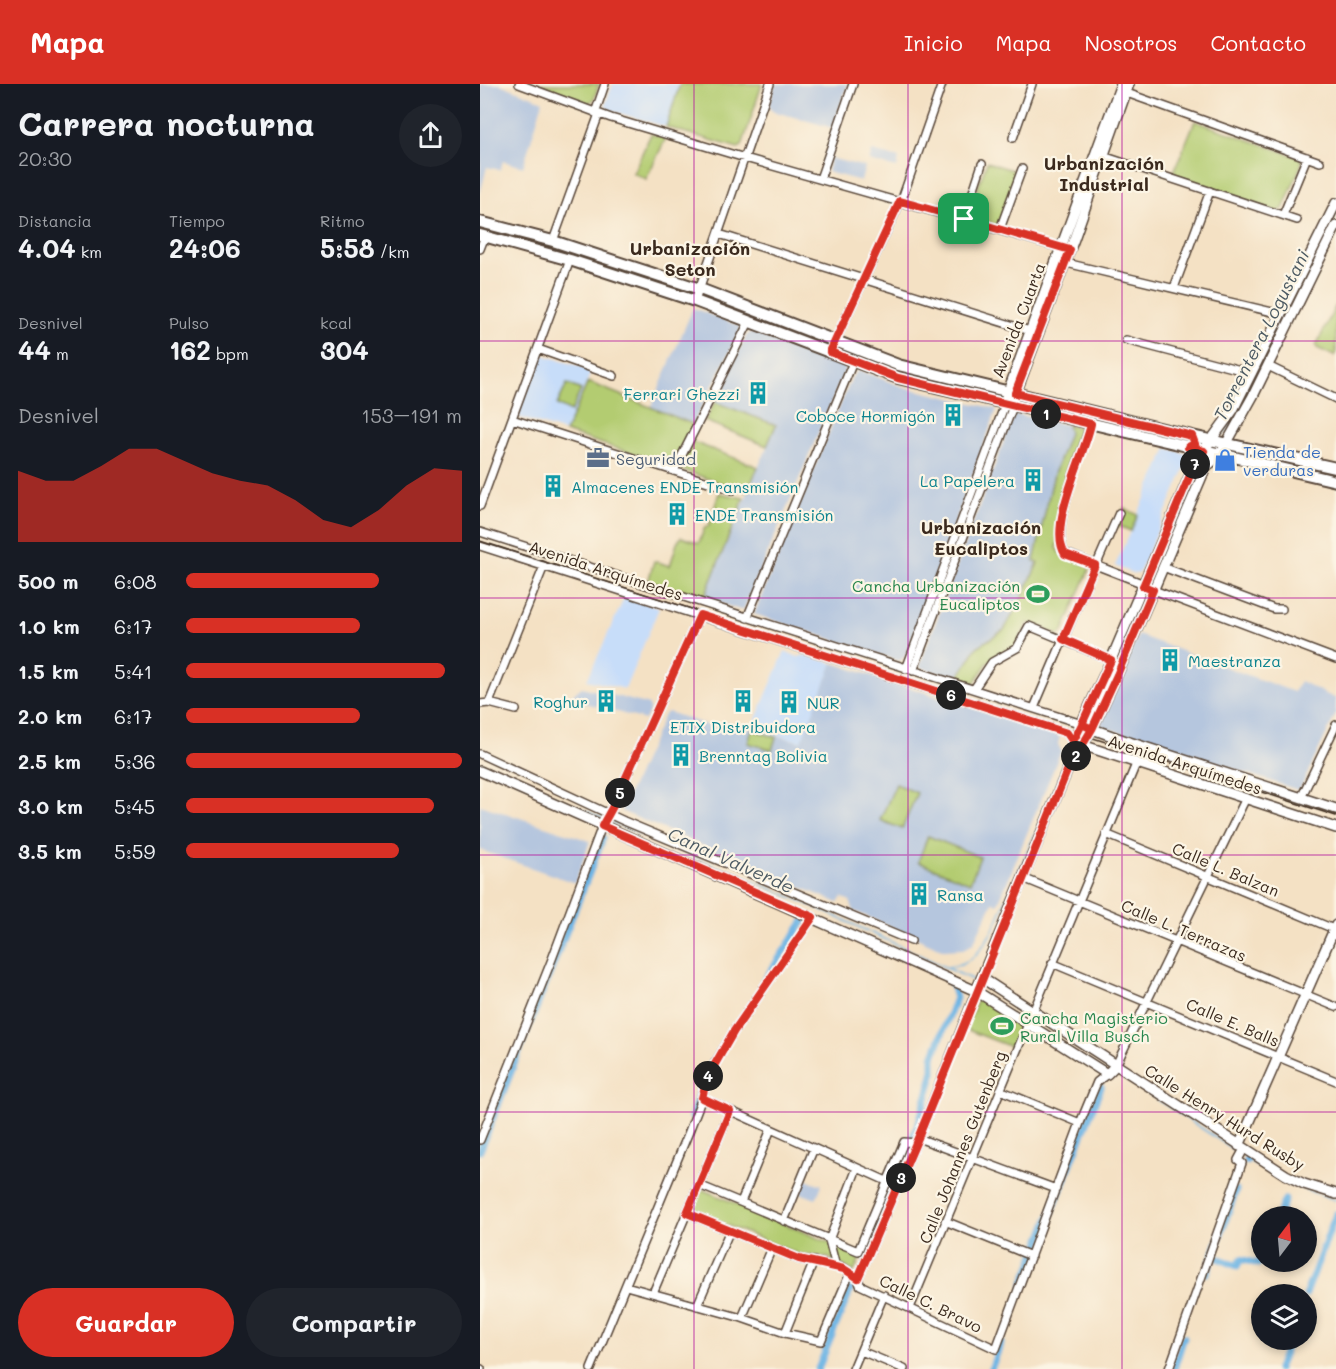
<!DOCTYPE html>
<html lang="es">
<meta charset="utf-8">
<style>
:root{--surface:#171b24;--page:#20242c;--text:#f1f3f6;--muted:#9ea1a6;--accent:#d93025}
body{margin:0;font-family:Mali,sans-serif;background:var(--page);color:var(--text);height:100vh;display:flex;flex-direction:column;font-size:22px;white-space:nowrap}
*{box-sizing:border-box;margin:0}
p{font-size:20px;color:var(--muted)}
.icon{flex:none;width:33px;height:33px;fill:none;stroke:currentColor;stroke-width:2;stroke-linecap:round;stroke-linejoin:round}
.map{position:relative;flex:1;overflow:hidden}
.details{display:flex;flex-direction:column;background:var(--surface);width:480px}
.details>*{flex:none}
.needle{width:39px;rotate:16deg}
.controls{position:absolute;left:771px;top:1122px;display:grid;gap:12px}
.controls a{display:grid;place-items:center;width:66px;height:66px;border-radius:50%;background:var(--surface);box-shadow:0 3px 9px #0003;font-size:30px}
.pin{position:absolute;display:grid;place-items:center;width:51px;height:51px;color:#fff;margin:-26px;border-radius:12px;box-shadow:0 3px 9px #0006}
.km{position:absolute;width:30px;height:30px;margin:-15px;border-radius:50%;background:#222;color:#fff;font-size:16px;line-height:30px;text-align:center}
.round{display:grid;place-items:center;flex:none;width:63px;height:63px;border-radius:32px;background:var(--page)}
.overview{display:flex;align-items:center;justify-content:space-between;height:102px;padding:0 18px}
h1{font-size:33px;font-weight:800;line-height:45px}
.figures{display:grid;grid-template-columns:repeat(3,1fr);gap:9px;height:102px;padding:6px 18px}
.figures div{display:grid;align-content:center}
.figures b{font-size:26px;font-weight:800}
.figures small{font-size:16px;font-weight:400}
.figures p{font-size:16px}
.chart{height:168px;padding:12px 18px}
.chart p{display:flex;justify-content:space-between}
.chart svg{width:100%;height:108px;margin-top:6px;fill:var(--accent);opacity:.7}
.button{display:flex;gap:12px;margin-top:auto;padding:12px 18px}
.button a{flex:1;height:69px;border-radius:36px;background:var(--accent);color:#fff;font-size:24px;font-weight:800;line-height:69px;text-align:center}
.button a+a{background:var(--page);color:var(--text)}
ul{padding:0 18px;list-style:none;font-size:20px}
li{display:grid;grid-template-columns:96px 72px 1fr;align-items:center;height:45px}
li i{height:15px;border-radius:8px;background:var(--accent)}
header{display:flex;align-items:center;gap:36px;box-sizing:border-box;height:84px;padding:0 30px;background:var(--accent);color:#fff}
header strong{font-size:28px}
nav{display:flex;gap:33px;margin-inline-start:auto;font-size:21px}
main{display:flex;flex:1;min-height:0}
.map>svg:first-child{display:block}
.built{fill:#c7ddf9}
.industrial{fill:#b5c6de}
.green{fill:#b3cc71;stroke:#777b48;stroke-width:1.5}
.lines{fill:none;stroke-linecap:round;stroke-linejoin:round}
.stream{stroke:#6cb4e4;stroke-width:1.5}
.canal{stroke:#6cb4e4;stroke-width:7}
.street-casing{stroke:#574537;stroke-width:10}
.secondary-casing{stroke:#574537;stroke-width:12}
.primary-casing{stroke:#574537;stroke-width:14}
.street{stroke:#fff;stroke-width:7}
.secondary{stroke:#fff;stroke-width:9}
.primary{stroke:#fff;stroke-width:10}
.tram{stroke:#3b2a1e;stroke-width:1.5}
.route-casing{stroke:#fff;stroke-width:12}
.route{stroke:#d93025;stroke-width:8}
.grid{fill:none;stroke:#b5179e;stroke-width:1.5;stroke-opacity:0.55}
.labels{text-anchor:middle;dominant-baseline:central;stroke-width:4.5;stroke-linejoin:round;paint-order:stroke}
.street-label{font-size:16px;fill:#3b2a1e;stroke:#fcf5e5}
.culture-label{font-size:16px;fill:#0d838f;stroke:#fcf5e5;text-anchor:start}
.shop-label{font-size:16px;fill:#366cbe;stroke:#fcf5e5;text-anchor:start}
.service-label{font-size:16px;fill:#4e5e75;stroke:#fcf5e5;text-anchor:start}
.leisure-label{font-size:16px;fill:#27864d;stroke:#fcf5e5;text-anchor:end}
.neighbourhood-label{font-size:18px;font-weight:bold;fill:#3b2a1e;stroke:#fcf5e5}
.water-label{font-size:18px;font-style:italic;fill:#4c5a63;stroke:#fcf5e5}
</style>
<header>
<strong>Mapa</strong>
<nav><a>Inicio</a><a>Mapa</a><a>Nosotros</a><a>Contacto</a></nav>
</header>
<main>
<section class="details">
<div class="overview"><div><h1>Carrera nocturna</h1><p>20:30</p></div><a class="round"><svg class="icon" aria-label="share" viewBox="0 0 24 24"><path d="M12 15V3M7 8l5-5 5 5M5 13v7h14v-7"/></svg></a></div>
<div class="figures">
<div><p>Distancia</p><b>4.04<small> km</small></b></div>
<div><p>Tiempo</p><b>24:06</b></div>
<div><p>Ritmo</p><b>5:58<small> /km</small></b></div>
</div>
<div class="figures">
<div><p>Desnivel</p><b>44<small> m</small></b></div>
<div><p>Pulso</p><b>162<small> bpm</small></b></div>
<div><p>kcal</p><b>304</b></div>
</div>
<div class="chart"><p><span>Desnivel</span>153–191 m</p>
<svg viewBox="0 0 160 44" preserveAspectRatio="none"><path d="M0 44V15L10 19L20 19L30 13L40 6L50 6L60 11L70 16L80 19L90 21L100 27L110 35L120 38L130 31L140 21L150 14L160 15V44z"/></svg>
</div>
<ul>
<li><b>500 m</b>6:08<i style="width:70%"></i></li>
<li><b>1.0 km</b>6:17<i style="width:63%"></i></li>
<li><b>1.5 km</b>5:41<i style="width:94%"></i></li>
<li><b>2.0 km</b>6:17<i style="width:63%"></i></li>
<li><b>2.5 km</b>5:36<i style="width:100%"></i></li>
<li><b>3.0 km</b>5:45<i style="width:90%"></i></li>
<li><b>3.5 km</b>5:59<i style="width:77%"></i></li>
</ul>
<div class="button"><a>Guardar</a><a>Compartir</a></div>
</section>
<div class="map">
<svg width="856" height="1285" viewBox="0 0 856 1285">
<rect width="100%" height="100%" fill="#fcf5e5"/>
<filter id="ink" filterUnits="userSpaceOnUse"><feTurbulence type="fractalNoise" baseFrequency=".0167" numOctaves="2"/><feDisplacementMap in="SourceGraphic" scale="12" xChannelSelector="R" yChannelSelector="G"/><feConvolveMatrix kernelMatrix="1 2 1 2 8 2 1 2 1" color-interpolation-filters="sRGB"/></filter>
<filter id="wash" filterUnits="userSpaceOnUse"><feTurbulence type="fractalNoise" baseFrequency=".008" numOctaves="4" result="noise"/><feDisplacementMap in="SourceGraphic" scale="24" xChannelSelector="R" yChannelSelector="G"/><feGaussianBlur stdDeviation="1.35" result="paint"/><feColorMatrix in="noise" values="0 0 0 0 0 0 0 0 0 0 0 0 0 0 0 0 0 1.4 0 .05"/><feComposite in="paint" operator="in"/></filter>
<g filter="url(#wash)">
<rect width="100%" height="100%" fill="#f4e1c4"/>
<path class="built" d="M133 0H282L262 62 258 64 129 26 125 21Z
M58 271H63L112 286 85 348 38 333 36 329Z
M687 364 707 370 709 375 660 487 658 490 652 489 635 482Z
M145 512 179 524 145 605 107 596Z
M305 567 318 573 325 571 353 579 322 658 272 644Z"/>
<path class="industrial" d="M0 0H20L63 17 43 83 23 77 20 86 7 83 0 110Z
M295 0H368L353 44 292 27 289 22Z
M392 67 419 74 417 84 389 77Z
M350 74 385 83 381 97 347 88Z
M213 224 260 242V248L213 340 171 323Z
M272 247 363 280 366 284 264 525 260 526 224 514 296 341 235 318 266 252Z
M379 286 423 303 517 325 426 572 419 577 274 530 372 293Z
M534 330 587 341 589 349 574 390 555 476 558 478 541 516 524 546 497 563 478 594H472L439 583Z
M658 551 814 608 820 597 856 615V630L820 705 818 706 621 642 620 639Z
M353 579 580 652 578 660 581 667 518 820 513 818 493 860 483 865 464 866 374 827 370 817 362 813 358 819 141 727 184 631 188 628 242 646 246 638 321 658Z
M102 603 169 621 170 626 165 636 88 614Z
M0 721 110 757 95 799 0 766Z
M325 1095 342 1101 336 1115 320 1109Z"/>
<path class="green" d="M59 0H119L114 15 109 19Z
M200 0H282L262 62 258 64 186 43Z
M715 37 821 74 822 79 803 125 796 128 692 92Z
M171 50 186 54 166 95 153 89Z
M507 78 538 88 518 141 487 133Z
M0 141 66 159 212 207 210 211 0 147Z
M225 212 346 258 345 262 223 216Z
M856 221V268L854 272 837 264 836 262Z
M361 264 523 310V315L420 292 359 268Z
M108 298 215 341 192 382 85 348Z
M87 300 101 306 91 328 77 321Z
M235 318 296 341 287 362 225 337Z
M587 341 598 343 599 363 591 387 582 426 577 464 583 472 609 482 610 484 582 549 579 551 548 539 536 562 508 578 494 599 478 594 497 563 524 546 541 516 558 479 554 477 574 390 589 349Z
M213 358 278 383 267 408 202 386 200 382Z
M239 409 264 414 224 514 168 498 174 477 190 482 197 459 201 453 219 459 224 445 229 441Z
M644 424 658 431 651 447 639 442 635 443Z
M272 646 296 653 292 666 268 659Z
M416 700 437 709 422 745 400 736Z
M448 752 500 773 490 799 438 778Z
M499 912 541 938 543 943 534 964 485 945Z
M221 1105 381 1172 374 1188 349 1174 318 1170 212 1127Z"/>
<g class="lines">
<path class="stream" d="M743 352 767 314 856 130
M670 499 719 386 729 374
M635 582 665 510
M609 638 629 595
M0 679 124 735
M128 737 340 825 493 896
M468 883C493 880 501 866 513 846L582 687
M638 989 756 1067
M767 1075 809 1100 856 1116"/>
<path class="canal" d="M283 899 326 834
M212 1033 223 994 232 979
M0 1067 123 754
M766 1077 767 1075
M415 1094 439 1038 453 991V973L476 914 472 900
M798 1132 805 1116
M384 1172 412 1104
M733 1172 757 1182 761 1175 778 1180 782 1172
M727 1189 756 1106
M543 1201 621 1003
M826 1210 856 1130
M338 1285 373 1200
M511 1285 521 1259
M694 1285 704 1253
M798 1285 809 1256"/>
</g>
</g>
<g filter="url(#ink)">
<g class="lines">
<g class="street-casing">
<path id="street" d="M39 0 131 34 265 74 585 165
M644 8 840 78
M115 29 125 0
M533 54 552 0
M623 72 817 136
M340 95 373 0
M803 131 827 73
M484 135 502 80
M520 145 542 85
M239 150 550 247
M73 157 119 30
M0 165 5 152
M582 178 801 230
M694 204 730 107
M215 217 290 0
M646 256 772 289
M58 265 134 292
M350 268 423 112 462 0
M788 282 856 315
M32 335 253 406
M611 338C604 367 568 444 585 469L664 500
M194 387 269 238
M0 422 90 176
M0 448 602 640
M0 462 587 649 593 658
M616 482 639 429
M683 483 794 525H802
M663 502 856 575
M267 534 373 278
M426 585 525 320
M433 587 533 322
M494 605 512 578 537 564 549 542 631 576
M9 619 64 482
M0 620 9 619 36 626
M554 624 615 481
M0 670 144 737 431 857
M821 714 856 641
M626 750 856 846
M543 794 856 923
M572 879 856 997
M636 981 765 716
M520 1006 600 1039
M222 1014 411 1099
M438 1054 576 1105
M0 1056 72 875 122 742 132 724 220 531
M219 1101 378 1167 424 1058 436 1059
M261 1118 291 1045
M207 1129 319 1175 364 1184 378 1194 380 1201 516 1265 600 1039 617 998 627 990
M304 1137 334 1064
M465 1137 551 1172
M356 1183 349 1156 377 1084
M378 1194 438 1054 496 907
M146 1202 262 1234 305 1249 341 1257 370 1189
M173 1209 250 1027
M217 1222 250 1146
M430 1224 656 680
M262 1234 292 1164
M305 1249 334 1177
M381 1267 424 1285
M0 1285H1
M111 1285 208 1050 222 1014 227 995 235 979 254 947 333 833
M373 1285 404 1211
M689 1285 762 1079 758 1076 764 1065"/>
</g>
<g class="secondary-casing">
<path id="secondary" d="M856 119 753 326 716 377 631 576 593 658 856 744
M526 313 641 0
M534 314 594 155 649 0
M607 643 646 657 856 725
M0 687 496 907 627 990 636 981
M502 894 806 1091 824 1100 856 1110
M496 907 587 687 612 645 637 591 726 383 740 371 773 312 856 142
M759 1062 856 841"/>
</g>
<g class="primary-casing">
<path id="primary" d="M0 138 73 157 220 205 418 281 712 352 856 384
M0 151 90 176 215 217 418 294 856 397"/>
</g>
<use href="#street" class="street"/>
<use href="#secondary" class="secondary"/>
<use href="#primary" class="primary"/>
<path class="tram" d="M0 457 856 732"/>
</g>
</g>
<g class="lines" filter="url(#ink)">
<g class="route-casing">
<path id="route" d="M484 135 420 117 350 268 418 294 611 340C605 370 567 442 585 470L615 481 583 555 631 576 602 640 612 645 587 687 438 1054 378 1194 364 1185 319 1175 207 1129 250 1027 222 1014 227 994 254 947 333 833 122 742 132 724 220 531 587 649 593 658 602 640 612 645 637 591 673 506 663 502 664 500 716 377 724 367 708 363 715 360 712 352 535 309 590 166 484 135"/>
</g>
<use href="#route" class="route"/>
</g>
<path class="grid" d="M214 0V1285M428 0V1285M642 0V1285M0 257H856M0 514H856M0 771H856M0 1028H856"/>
<defs>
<g id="building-bare" transform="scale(1.8)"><path d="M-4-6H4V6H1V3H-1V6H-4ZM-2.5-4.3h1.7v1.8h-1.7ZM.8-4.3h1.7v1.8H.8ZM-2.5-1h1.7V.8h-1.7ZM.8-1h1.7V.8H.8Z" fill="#0f9aa8" stroke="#fcf5e5" stroke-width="2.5" paint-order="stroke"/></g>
<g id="office-bare" transform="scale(1.8)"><path d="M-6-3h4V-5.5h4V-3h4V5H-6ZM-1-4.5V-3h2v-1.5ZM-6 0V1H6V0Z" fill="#5c6f8a" stroke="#fcf5e5" stroke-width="2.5" paint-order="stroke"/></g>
<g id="shop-bare" transform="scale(1.8)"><path d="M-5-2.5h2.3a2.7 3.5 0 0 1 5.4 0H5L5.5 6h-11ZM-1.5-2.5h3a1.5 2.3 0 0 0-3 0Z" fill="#3f7fe0" stroke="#fcf5e5" stroke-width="2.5" paint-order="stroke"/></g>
<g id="stadium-bare" transform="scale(1.8)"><path d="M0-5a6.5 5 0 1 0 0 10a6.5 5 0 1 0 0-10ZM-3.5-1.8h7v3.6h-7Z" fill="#2e9e5b" stroke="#fcf5e5" stroke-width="2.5" paint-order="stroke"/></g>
</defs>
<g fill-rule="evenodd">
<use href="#building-bare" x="278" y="309"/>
<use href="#building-bare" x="473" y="331"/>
<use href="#office-bare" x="118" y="374"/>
<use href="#shop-bare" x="745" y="376"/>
<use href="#building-bare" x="553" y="396"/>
<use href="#building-bare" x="73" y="402"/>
<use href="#building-bare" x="197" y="430"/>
<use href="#stadium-bare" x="558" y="510"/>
<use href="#building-bare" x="690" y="576"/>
<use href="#building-bare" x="126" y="617"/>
<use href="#building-bare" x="263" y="617"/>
<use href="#building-bare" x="309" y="618"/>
<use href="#building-bare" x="201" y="671"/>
<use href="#building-bare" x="439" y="810"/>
<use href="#stadium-bare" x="522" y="942"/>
</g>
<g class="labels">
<g class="street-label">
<text transform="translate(538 236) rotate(-69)">Avenida Cuarta</text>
<text transform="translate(126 486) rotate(18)">Avenida Arquímedes</text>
<text transform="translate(705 680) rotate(18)">Avenida Arquímedes</text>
<text transform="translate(746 785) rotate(23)">Calle L. Balzan</text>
<text transform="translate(704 846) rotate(23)">Calle L. Terrazas</text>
<text transform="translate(753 938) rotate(23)">Calle E. Balls</text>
<text transform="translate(745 1033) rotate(32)">Calle Henry Hurd Rusby</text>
<text transform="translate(482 1063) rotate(-68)">Calle Johannes Gutenberg</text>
<text transform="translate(451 1219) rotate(26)">Calle C. Bravo</text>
</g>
<g class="culture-label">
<text x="260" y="309" text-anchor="end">Ferrari Ghezzi</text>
<text x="455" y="331" text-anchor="end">Coboce Hormigón</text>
<text x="535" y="396" text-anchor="end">La Papelera</text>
<text x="91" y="402">Almacenes ENDE Transmisión</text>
<text x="215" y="430">ENDE Transmisión</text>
<text x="708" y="576">Maestranza</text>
<text x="108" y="617" text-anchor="end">Roghur</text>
<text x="327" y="618">NUR</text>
<text x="263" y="642" text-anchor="middle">ETIX Distribuidora</text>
<text x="219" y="671">Brenntag Bolivia</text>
<text x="457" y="810">Ransa</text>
</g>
<g class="shop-label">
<text x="763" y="367">Tienda de<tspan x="763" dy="18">verduras</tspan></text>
</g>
<g class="service-label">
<text x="136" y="374">Seguridad</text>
</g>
<g class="leisure-label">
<text x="540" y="501">Cancha Urbanización<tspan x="540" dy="18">Eucaliptos</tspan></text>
<text x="540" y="933" text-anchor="start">Cancha Magisterio<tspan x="540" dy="18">Rural Villa Busch</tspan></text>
</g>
<g class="neighbourhood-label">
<text x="624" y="79">Urbanización<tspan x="624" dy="21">Industrial</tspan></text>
<text x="210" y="164">Urbanización<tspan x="210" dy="21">Seton</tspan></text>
<text x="501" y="443">Urbanización<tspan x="501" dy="21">Eucaliptos</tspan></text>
</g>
<g class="water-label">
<text transform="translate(781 251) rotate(-63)">Torrentera Logustani</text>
<text transform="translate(251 776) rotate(24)">Canal Valverde</text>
</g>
</g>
</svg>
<div class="controls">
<a><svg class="needle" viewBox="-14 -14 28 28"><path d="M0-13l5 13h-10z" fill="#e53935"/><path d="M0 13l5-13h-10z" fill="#9ea1a6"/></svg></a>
<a><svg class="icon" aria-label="layers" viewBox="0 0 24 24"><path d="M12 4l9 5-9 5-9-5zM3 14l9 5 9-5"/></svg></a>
</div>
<div class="pin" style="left:484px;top:135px;background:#1e9e55"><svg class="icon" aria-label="arrive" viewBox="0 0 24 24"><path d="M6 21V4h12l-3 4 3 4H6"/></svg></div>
<b class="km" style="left:566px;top:330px">1</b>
<b class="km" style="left:596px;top:672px">2</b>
<b class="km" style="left:421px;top:1094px">3</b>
<b class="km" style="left:228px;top:992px">4</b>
<b class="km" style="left:140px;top:709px">5</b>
<b class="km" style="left:471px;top:611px">6</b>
<b class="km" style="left:715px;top:380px">7</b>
</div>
</main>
